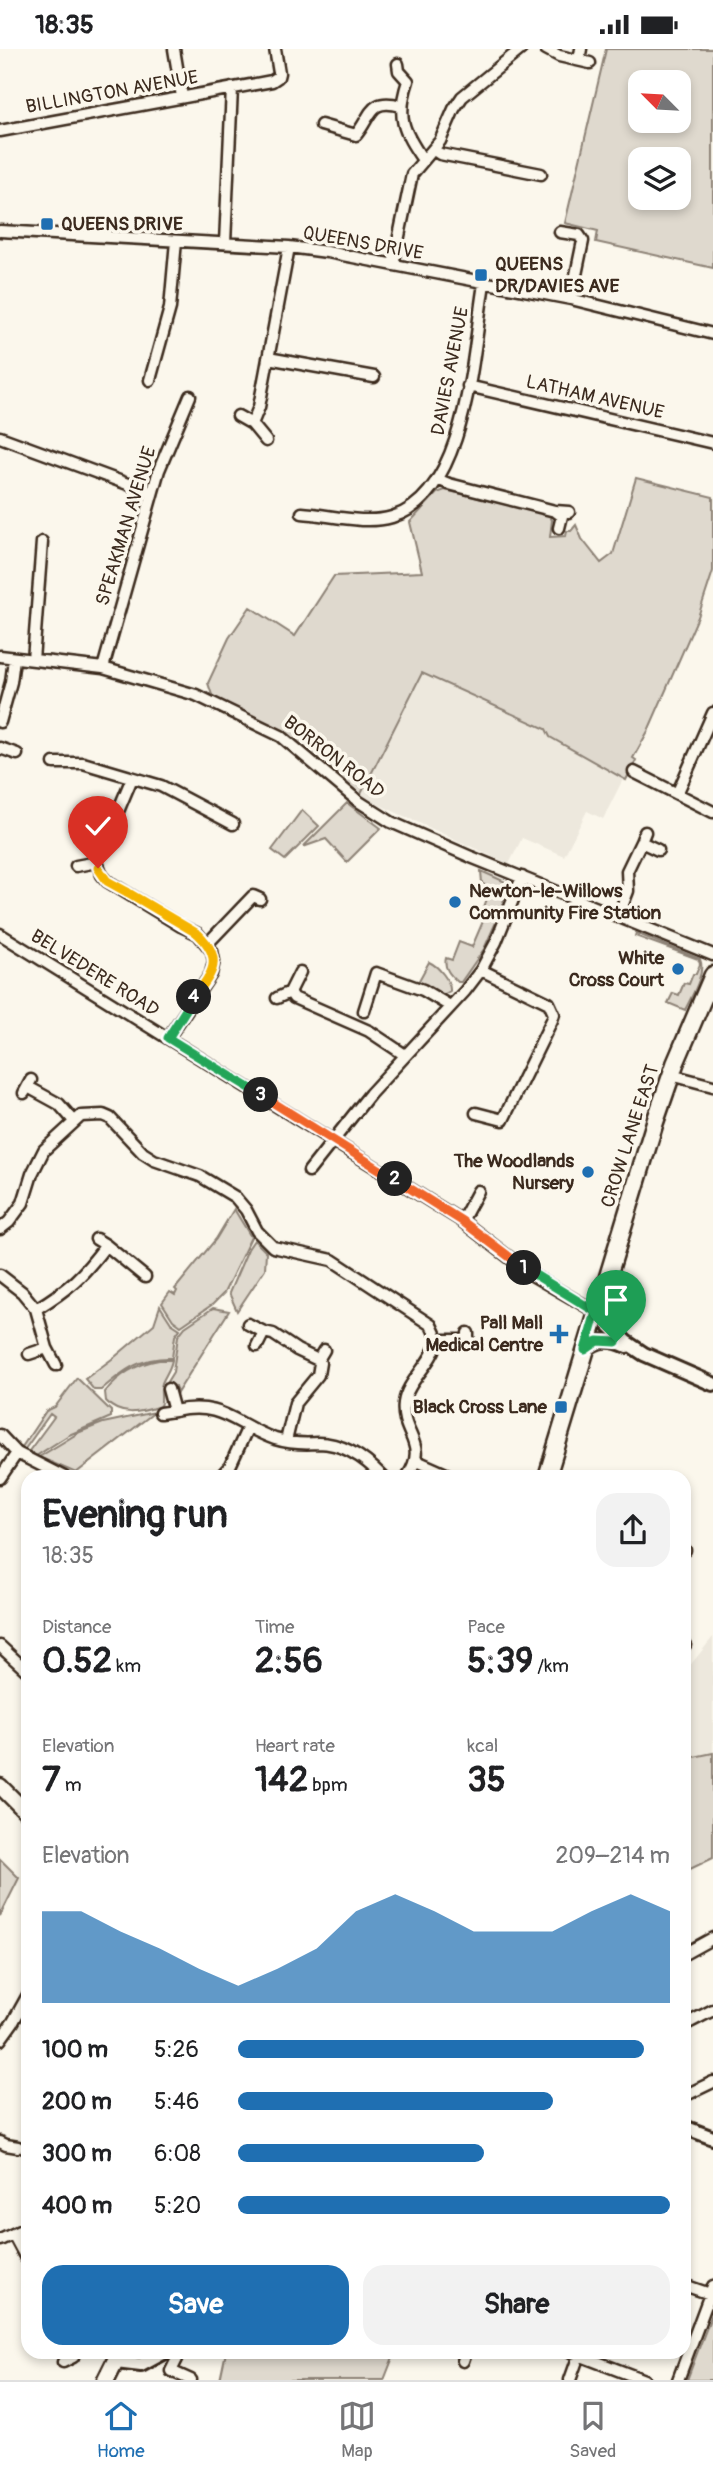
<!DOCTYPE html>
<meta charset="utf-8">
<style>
:root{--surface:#fff;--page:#f2f2f2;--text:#202124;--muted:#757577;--line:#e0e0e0;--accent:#1f6fb2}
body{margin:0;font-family:Pangolin,sans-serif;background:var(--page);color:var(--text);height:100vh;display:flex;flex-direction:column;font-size:26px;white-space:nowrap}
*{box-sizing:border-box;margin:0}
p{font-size:23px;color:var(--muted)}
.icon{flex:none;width:38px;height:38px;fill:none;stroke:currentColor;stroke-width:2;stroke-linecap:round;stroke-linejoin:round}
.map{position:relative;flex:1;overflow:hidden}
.drawer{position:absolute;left:21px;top:1421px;width:670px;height:889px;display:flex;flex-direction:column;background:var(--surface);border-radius:21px;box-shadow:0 4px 10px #0003}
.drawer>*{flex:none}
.needle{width:46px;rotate:294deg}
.fabs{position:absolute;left:628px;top:21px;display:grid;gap:14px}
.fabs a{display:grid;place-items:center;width:63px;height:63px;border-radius:14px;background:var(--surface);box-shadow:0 4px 10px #0003;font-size:35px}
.pin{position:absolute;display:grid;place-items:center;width:60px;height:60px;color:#fff;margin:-72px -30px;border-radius:50% 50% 50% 0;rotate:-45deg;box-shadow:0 0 7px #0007}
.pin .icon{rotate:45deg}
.km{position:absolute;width:35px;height:35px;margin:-18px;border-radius:50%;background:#222;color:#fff;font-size:19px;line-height:35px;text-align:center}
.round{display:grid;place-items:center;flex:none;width:74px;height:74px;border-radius:21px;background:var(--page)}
.headline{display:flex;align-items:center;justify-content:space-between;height:119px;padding:0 21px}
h1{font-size:38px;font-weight:700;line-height:52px}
.figures{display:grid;grid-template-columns:repeat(3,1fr);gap:10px;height:119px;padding:7px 21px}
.figures div{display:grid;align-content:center}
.figures b{font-size:35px;font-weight:700}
.figures small{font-size:19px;font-weight:400}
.figures p{font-size:19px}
.chart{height:196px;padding:14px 21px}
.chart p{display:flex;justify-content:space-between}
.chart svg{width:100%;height:126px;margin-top:7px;fill:var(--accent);opacity:.7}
.button{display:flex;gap:14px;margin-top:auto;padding:14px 21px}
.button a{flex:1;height:80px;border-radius:21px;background:var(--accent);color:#fff;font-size:28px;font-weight:700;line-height:80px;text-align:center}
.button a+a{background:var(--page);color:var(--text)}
ul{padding:0 21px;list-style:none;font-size:23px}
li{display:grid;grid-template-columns:112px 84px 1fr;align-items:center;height:52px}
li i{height:18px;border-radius:9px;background:var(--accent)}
.status{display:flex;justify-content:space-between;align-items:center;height:49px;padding:0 35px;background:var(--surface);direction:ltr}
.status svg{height:19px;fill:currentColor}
.tab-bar{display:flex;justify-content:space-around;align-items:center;height:98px;border-top:2px solid var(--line);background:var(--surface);font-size:19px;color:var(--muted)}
.tab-bar a{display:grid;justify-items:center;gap:4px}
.tab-bar .on{color:var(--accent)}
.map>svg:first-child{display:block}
.built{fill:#ede8dd}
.green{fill:#dfd9ce;stroke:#8d8276;stroke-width:2;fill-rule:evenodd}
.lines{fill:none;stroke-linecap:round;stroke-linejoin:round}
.minor-casing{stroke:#3b2a1e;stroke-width:15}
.tertiary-casing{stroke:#3b2a1e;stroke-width:18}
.secondary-casing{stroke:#3b2a1e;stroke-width:19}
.primary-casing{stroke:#3b2a1e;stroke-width:21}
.minor{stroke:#fbf7ec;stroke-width:10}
.tertiary{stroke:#fbf7ec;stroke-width:12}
.secondary{stroke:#fbf7ec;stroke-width:14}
.primary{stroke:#fbf7ec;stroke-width:16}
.split-1-casing{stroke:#fff;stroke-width:14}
.split-2-casing{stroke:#fff;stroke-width:14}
.split-3-casing{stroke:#fff;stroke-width:14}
.split-4-casing{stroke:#fff;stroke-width:14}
.split-5-casing{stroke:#fff;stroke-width:14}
.split-6-casing{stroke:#fff;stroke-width:14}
.split-1{stroke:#22a559;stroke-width:9}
.split-2{stroke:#f0652b;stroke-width:9}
.split-3{stroke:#f0652b;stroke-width:9}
.split-4{stroke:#22a559;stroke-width:9}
.split-5{stroke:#f5b400;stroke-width:9}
.split-6{stroke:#f5b400;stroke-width:9}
.poi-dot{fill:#1f6fb2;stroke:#fbf7ec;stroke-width:2.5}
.labels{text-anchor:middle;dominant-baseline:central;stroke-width:7;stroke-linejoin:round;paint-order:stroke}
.street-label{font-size:19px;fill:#3b2a1e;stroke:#fbf7ec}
.poi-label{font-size:19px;font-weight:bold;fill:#3b2a1e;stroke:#fbf7ec;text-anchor:end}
</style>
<div class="status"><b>18:35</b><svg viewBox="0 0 49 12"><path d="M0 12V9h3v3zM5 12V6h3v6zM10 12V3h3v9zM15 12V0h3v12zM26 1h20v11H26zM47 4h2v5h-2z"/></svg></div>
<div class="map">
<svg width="713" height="2331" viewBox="0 0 713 2331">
<rect width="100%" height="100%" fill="#fbf7ec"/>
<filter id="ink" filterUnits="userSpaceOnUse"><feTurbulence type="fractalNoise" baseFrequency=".0143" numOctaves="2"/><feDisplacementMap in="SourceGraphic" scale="14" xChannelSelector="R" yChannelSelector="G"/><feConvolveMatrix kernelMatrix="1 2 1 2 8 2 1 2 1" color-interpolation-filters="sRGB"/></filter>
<g filter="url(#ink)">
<path class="built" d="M421 624 546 680 550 688 626 731 623 730 603 770 587 762 564 807 522 789 509 815 360 747Z
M713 1588V1809L684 1823V1624Z"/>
<path class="green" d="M606 0H713V219L596 193 598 182 565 174ZM640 33H679V72H640ZM640 110H679V149H640Z
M636 429 713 448V522L698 568 648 682 633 709 636 711 626 731 550 688 546 680 422 624 360 747 286 686 213 649 208 634 229 589 250 558 295 587 334 527 422 523 410 473 437 444 445 441 549 466 552 471 550 488 566 487 567 482H571L576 476 582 490 601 514 613 505Z
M347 754 381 779 347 813 326 790 303 798Z
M302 761 319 777 285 811 272 801Z
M481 822 510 835 499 864 484 858 488 847 484 842 486 837 482 834Z
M482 863 497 871 484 900 461 933H458C451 927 443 919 446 909L452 911 459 893 472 898 484 870 480 868Z
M636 884 700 910C706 925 691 948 685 961L668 954 673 944 679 946 684 934 689 935 693 925H696L700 915 698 910 635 887Z
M429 913C438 917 451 932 450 942L443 946 417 935Z
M234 1160 251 1188 224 1244 213 1255 181 1277 173 1271 162 1254 170 1243 175 1246 177 1242 175 1240 216 1190Z
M254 1191 266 1203 265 1220 237 1262 229 1244 248 1200Z
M160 1257 171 1274 180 1280 175 1287 172 1309C140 1308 124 1321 101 1341H94L85 1330 116 1307 154 1275Z
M213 1259 229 1262 177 1344 175 1337 165 1336 173 1323 178 1287 185 1278Z
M159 1311H172C170 1321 166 1325 162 1334 159 1342 163 1350 160 1357 140 1364 120 1368 106 1352L105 1343C119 1325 136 1315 159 1311Z
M77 1329 111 1362V1368L69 1386 36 1407 29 1402 54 1368 50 1365 25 1400 22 1398 46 1362 55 1358Z
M155 1363 76 1424 39 1408 80 1383 103 1374Z
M684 1699 694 1708 713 1704V1809L684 1823Z
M0 1810 19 1829 0 1867Z
M713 2262V2331H687Z
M226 2303H395L384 2331H220Z"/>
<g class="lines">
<g class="minor-casing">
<path id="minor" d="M174 0 182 48
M546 0 559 7 590 14
M579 11 581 0
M398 15 399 22 408 32C396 68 403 82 423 111
M321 76 356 86C372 67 369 48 401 57
M0 82 272 32 278 28 279 24 275 0
M434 101 440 105 541 125
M0 182 289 198 327 203 571 250 713 285
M560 183 579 186 583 192 571 250
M225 194 232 39
M393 216 412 125 440 92 454 60 462 48 521 0
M268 309 374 328
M150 331 170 259 176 192
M468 337 713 394
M238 367 252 375 266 392
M252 375 259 358 289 198
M0 388 152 444
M437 430 449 435 555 462 569 463
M555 462 562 467 559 479
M302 464C330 466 365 476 392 468 468 446 473 298 484 235
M0 607 103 619 196 646 281 687 358 752 391 773 471 808 713 906
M33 611 42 493
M103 619 159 421 190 347
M0 673 11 633 14 610
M0 699 17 705
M54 714H83L161 737 233 775
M634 723 713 763
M677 745 713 664
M641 793 645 783
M97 813 99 796 111 779 132 729
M76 817 97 813 102 826 107 832 181 877 198 885 212 902 214 912 211 925 168 989
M618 868 628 842 627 822 641 793 658 801
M0 885 462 1172 532 1226 596 1263
M208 894 253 847 260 850
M290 943 294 949 369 982 405 1006
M277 949 290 943 300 923
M364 962 376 924 423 941 450 957
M671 1026 713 1037
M28 1038 59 1055 74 1072
M24 1044 31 1031
M476 1064 503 1071 552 971 554 965 549 954 481 921
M309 1122 370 1045 465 942 481 921 496 893 522 828
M462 1172 478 1142
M0 1180 9 1173 23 1154 32 1125 44 1101 81 1067 103 1066 110 1069 143 1104 154 1111 200 1127 235 1148 246 1161 257 1182 273 1198 332 1211 431 1276 438 1291C432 1315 407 1332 404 1354 400 1386 430 1394 407 1428
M96 1190 106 1196
M0 1226 22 1243 36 1260 47 1299 29 1305
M36 1260C69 1240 83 1227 106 1196L145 1228
M248 1275 264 1283 257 1297
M264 1283 273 1285 297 1301 318 1311
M438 1291H468V1284
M47 1299 56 1316
M168 1340 174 1362C224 1352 233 1375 275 1390 288 1394 304 1395 318 1394 344 1394 366 1410 383 1428
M160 1364 174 1362
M0 1386 17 1404 64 1428
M286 1392 295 1354 318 1326 320 1314 318 1311 324 1301
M417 1412 453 1428
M220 1428 230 1417 248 1378
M0 1429 17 1404
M684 1500 685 1501
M684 1595 685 1596
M0 1597 26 1621
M684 1905 713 1889
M684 1976 713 1961
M0 1991 13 1973 28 1946
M684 2047 713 2033
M0 2093 6 2096 18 2098
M13 2185 28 2213
M0 2191 28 2178
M684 2236 713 2246
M176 2303 177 2310 171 2322 191 2331
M571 2303 644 2331
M463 2312 466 2303
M63 2313 73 2308 71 2303
M570 2331 580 2303
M678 2331 713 2237"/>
</g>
<g class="tertiary-casing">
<path id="tertiary" d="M596 1263 626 1293 644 1305 713 1335
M585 1301C599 1289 611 1290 627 1297
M684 2078 713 2089
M116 2313 141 2316 165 2303"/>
</g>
<g class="secondary-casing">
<path id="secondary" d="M0 1737 28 1765"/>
</g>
<g class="primary-casing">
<path id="primary" d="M547 1428 655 1073 675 1015 713 926
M106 2331 120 2303"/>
</g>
<use href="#minor" class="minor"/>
<use href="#tertiary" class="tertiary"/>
<use href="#secondary" class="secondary"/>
<use href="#primary" class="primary"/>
</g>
</g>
<g class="lines" filter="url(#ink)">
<g class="split-1-casing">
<path id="split-1" d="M524 1219 596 1263 585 1301 598 1292 616 1293"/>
</g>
<g class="split-2-casing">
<path id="split-2" d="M395 1130 462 1172 524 1219"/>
</g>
<g class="split-3-casing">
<path id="split-3" d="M261 1046 395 1130"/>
</g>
<g class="split-4-casing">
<path id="split-4" d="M194 948 168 989 261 1046"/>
</g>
<g class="split-5-casing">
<path id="split-5" d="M127 843 198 885C224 910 213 924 194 948"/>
</g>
<g class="split-6-casing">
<path id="split-6" d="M98 819 107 832 127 843"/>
</g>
<use href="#split-1" class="split-1"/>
<use href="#split-2" class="split-2"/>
<use href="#split-3" class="split-3"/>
<use href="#split-4" class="split-4"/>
<use href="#split-5" class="split-5"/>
<use href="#split-6" class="split-6"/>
</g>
<g class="poi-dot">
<rect x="40" y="168" width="14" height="14" rx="3.5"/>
<rect x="474" y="219" width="14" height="14" rx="3.5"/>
<circle cx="455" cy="853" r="7"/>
<circle cx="678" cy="920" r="7"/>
<circle cx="588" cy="1123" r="7"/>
<path d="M555.5 1274.5h7v7h7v7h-7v7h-7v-7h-7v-7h7z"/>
<rect x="554" y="1351" width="14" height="14" rx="3.5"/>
</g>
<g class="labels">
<g class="street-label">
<text transform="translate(112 43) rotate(-10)">BILLINGTON AVENUE</text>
<text transform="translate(363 194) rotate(10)">QUEENS DRIVE</text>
<text transform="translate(450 322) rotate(-79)">DAVIES AVENUE</text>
<text transform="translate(595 348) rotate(13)">LATHAM AVENUE</text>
<text transform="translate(126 477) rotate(-73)">SPEAKMAN AVENUE</text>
<text transform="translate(334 708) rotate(38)">BORRON ROAD</text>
<text transform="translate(95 924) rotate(32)">BELVEDERE ROAD</text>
<text transform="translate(630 1087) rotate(-72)">CROW LANE EAST</text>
</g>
<g class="poi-label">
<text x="61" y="175" text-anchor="start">QUEENS DRIVE</text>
<text x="495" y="215" text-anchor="start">QUEENS<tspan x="495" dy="22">DR/DAVIES AVE</tspan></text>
<text x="469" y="842" text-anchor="start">Newton-le-Willows<tspan x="469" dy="22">Community Fire Station</tspan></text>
<text x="664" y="909">White<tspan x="664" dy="22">Cross Court</tspan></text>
<text x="574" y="1112">The Woodlands<tspan x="574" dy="22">Nursery</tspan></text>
<text x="543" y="1274">Pall Mall<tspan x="543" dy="22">Medical Centre</tspan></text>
<text x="547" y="1358">Black Cross Lane</text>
</g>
</g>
</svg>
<div class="fabs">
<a><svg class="needle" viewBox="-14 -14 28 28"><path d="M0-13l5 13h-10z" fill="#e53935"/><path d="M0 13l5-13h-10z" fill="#757577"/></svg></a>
<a><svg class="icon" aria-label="layers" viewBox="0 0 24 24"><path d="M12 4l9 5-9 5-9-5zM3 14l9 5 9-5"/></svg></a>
</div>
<div class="pin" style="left:616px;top:1293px;background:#1e9e55"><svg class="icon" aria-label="arrive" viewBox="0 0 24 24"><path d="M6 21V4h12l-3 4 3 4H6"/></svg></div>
<div class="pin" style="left:98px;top:819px;background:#d93025"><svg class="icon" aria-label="check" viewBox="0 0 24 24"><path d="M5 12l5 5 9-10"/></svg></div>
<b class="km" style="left:524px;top:1219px">1</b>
<b class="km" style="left:395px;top:1130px">2</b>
<b class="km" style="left:261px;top:1046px">3</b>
<b class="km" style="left:194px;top:948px">4</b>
<section class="drawer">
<div class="headline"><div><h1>Evening run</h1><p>18:35</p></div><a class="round"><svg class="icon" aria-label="share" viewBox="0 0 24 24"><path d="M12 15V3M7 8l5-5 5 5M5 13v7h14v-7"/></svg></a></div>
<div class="figures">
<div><p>Distance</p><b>0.52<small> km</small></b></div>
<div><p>Time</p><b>2:56</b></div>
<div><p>Pace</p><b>5:39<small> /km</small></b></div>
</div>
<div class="figures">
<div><p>Elevation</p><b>7<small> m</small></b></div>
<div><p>Heart rate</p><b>142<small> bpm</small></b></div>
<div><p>kcal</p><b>35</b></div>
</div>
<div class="chart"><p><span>Elevation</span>209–214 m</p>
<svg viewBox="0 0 160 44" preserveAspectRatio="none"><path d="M0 44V12L10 12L20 19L30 25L40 32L50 38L60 32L70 25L80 12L90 6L100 12L110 19L120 19L130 19L140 12L150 6L160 12V44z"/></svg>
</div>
<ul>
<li><b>100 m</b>5:26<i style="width:94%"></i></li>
<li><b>200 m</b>5:46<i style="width:73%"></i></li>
<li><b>300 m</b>6:08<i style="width:57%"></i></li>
<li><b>400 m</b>5:20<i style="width:100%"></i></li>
</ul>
<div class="button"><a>Save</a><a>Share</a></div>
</section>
</div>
<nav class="tab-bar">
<a class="on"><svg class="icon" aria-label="home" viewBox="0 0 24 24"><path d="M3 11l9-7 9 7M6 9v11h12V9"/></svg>Home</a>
<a><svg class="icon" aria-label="map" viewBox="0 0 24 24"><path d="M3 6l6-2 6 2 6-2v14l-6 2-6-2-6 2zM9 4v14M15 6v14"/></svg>Map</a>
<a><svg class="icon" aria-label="saved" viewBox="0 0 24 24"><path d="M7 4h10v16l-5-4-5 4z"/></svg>Saved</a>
</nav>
